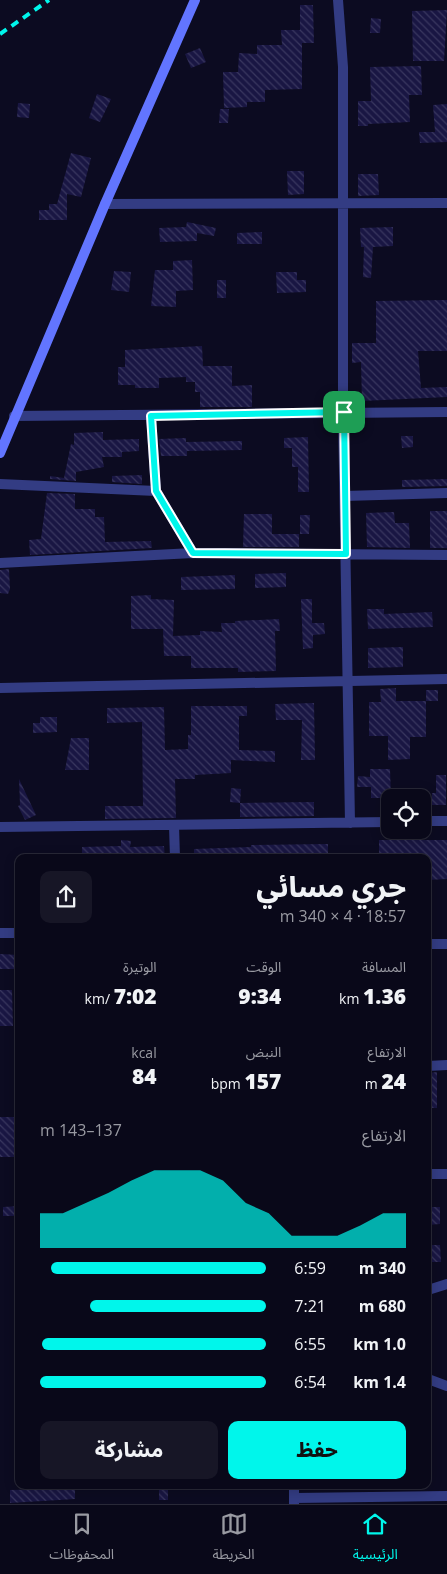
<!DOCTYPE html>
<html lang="ar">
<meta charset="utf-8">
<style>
:root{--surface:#090819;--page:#171626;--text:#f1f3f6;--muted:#999aa2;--line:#292938;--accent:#00f6eb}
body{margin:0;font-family:"Open Sans","Noto Sans Arabic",sans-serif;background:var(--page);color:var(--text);direction:rtl;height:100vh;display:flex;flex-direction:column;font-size:19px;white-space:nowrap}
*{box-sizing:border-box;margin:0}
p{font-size:16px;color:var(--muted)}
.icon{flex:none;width:28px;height:28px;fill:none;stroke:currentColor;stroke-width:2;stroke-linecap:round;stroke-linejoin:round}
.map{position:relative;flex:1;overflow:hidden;direction:ltr}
.sheet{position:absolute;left:15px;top:854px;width:416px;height:635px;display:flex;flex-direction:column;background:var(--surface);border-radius:10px;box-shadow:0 2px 12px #0003,0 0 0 1px var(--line);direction:rtl}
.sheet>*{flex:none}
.tools{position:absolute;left:381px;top:789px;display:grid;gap:10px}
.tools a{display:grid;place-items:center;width:50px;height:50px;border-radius:10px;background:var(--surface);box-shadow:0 2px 12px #0003,0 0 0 1px var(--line);font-size:25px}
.pin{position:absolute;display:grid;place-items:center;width:42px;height:42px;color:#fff;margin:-21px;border-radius:10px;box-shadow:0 2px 8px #0006}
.round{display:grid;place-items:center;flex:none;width:52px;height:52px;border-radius:10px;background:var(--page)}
.headline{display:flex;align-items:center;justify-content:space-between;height:85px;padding:0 25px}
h1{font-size:28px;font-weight:800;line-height:38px}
.metrics{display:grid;grid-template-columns:repeat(3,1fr);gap:8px;height:85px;padding:5px 25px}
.metrics div{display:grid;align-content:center}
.metrics b{font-size:21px;font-weight:800}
.metrics small{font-size:14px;font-weight:400}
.metrics p{font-size:14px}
.chart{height:140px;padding:10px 25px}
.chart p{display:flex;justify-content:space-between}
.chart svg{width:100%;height:90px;margin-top:5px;fill:var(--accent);opacity:.7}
.action{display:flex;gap:10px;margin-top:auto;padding:10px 25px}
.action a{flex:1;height:58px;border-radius:10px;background:var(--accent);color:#111;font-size:20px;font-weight:800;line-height:58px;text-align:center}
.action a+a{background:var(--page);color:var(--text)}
ul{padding:0 25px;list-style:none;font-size:16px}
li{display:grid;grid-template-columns:80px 60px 1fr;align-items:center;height:38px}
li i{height:12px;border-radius:6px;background:var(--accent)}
.tab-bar{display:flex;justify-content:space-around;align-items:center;height:70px;border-top:1px solid var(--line);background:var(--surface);font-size:14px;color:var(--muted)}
.tab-bar a{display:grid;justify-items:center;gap:2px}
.tab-bar .current{color:var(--accent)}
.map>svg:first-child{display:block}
.building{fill:url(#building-back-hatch)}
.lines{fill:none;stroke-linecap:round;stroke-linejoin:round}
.street{stroke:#333c83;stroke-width:10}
.secondary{stroke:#6275ff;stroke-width:10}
.rail{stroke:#00f6eb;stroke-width:4;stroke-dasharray:8 6;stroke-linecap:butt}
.route-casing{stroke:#fff;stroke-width:10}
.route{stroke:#00f6eb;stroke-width:6}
</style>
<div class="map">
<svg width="447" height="1504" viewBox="0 0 447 1504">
<defs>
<pattern id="building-back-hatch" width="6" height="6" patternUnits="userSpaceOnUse" patternTransform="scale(1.25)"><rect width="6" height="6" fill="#191643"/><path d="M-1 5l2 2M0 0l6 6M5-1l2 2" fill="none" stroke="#39375f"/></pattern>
</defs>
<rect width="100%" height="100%" fill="#0c0b21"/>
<path class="building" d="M300 5H313L314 43H302V89L265 90V102H247V107L224 108 223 72H238L239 53 257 54V45H282L281 30H300Z
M447 10 444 61H413L412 11Z
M371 18 381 19 380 33H370Z
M200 48 206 62 191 68 185 54Z
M421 66 422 95H409L410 122 368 124V126H358V101H371L370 67Z
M97 94 111 99 100 122 89 118Z
M18 103 30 104 29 118 17 117Z
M447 104V142L420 143 419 132H435L433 105Z
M220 109H229L228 123H219Z
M71 153 91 158 81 197 67 194V220H39V210H49V204H57Z
M287 171H304V194L288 195Z
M358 174H378L379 195 358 196Z
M187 222 216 228 214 236 197 233V241L160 242 159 228 186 227Z
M393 227V246L373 247 371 278 363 277 364 247H361L360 228Z
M262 232V244H237V233Z
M192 260 193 290 176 291V307L151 306 155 270H173V261Z
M114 271 131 272 129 292 111 290Z
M276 272H297V280H306V292L277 293Z
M217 280H226V298H217Z
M447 300V351H418L421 388 447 387V397L362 401 361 362 352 363V343H376V301Z
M202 346 203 366H232V386L252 385V407H200V392H195V382H186V377L159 378V388H135V385H118V367H125V350Z
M103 432V440L139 439V451L122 452V457H102L104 467 76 472V481L50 479V476L64 478 71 444 74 445V433Z
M401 436H413V447L402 448Z
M308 437 309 492H298V467H292V448H284V438Z
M186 438V442L242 441V450L187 451V456H161L159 439Z
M142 475V484L112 482V476Z
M447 479V486L402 487V480Z
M47 493 75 494V509H95V517H104L105 542 151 541 152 548 30 555 29 540 41 539Z
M430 511H447V548H430Z
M394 512 395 523H409L410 548 367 547 366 513Z
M244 514H272V534H299V547H243Z
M300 515H310L309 534H300Z
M9 569 10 589 8 594 0 593V570Z
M286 573V587L255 588V574Z
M235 575V589L181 590V577Z
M151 595V599L174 600 173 636 200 635V631L222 632 221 623H235V621L279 619 280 631H275L276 671 238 672V668H191V656H164L163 629H131V596Z
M301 599H312V623H324L325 634 313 635V648L303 649Z
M367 609H384V614L432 612 433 627 368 629Z
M403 647V667L368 668V648Z
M396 688V701H426V737H410V759L388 760V736H369V702H381L380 689Z
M426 690H438V701H426Z
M314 703 315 760H301L302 720H276L275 704Z
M191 706H247V716H239V750L275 751V762L231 760V773L195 775V779H175L176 818 105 819V806H143L142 722 107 723V708L164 707 165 750 188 749V735H191Z
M40 717H57V732L33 733V723H40Z
M71 738H89V770H65Z
M370 769H390L391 798H371V787H357L358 776 370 777Z
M436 775H446V805H432V793H436Z
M19 779 36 815 25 820 18 806 20 805Z
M231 788 241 789 240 803 230 802Z
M314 802V816L240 817V803Z
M121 840 131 841 130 847 164 846 165 858H82V847L121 846Z
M379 840H447V879L428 880V858H409V855H379Z
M328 844V858H194V849L251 847V845Z
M0 954 19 955V969H0Z
M0 990H12L13 1026H0Z
M437 1072V1108H428V1073Z
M0 1117H15L14 1157H0Z
M19 1206V1216H3V1207Z
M428 1207H440V1224L428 1225Z
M428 1245H440L441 1262H428Z
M75 1485V1499L10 1503V1490L60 1489V1486Z
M159 1485H168V1500H159Z"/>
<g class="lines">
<path class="street" d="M338 0 343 67V412L350 823
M105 204 447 203
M14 416 447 412
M151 416 156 491 193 553
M0 484 156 491
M345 496 447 493
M0 563 193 553 447 555
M0 688 447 679
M422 821H447
M174 826 175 858
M0 827 390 822
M0 933H19
M428 944H447
M428 1066 447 1065
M428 1174H447
M428 1290 447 1284
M428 1379 447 1386
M294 1485V1504
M294 1498 447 1496"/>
<path class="secondary" d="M0 453 105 204 195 0"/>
<path class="rail" d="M0 34 49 0"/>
</g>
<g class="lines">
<g class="route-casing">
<path id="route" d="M344 412 346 554 193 553 156 491 151 416Z"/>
</g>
<use href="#route" class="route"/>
</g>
</svg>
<div class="tools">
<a><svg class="icon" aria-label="locate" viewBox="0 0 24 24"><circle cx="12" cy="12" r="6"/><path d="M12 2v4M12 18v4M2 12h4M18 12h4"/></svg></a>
</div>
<div class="pin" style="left:344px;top:412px;background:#1e9e55"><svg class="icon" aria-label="arrive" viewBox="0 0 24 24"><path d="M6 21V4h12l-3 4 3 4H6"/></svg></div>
<section class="sheet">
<div class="headline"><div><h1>جري مسائي</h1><p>18:57 · 4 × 340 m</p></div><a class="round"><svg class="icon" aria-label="share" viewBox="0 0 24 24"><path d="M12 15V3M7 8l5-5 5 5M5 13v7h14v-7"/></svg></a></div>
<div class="metrics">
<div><p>المسافة</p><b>1.36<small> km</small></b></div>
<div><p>الوقت</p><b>9:34</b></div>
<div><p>الوتيرة</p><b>7:02<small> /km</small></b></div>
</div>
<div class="metrics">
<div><p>الارتفاع</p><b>24<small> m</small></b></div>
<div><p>النبض</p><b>157<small> bpm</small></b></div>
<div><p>kcal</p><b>84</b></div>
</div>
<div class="chart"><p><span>الارتفاع</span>137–143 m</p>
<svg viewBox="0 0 160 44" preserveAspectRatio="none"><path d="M0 44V27L10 27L20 22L30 17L40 11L50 6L60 6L70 6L80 11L90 22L100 27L110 38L120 38L130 38L140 33L150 27L160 27V44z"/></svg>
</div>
<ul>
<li><b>340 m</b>6:59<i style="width:95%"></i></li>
<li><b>680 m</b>7:21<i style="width:78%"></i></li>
<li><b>1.0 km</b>6:55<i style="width:99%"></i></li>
<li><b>1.4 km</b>6:54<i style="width:100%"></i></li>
</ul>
<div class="action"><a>حفظ</a><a>مشاركة</a></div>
</section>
</div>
<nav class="tab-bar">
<a class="current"><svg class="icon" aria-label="home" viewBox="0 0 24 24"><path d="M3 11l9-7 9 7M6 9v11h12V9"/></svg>الرئيسية</a>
<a><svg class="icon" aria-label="map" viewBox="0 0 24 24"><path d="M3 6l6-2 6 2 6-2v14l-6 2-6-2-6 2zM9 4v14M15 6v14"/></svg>الخريطة</a>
<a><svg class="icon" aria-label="saved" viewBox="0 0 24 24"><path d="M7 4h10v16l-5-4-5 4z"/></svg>المحفوظات</a>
</nav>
